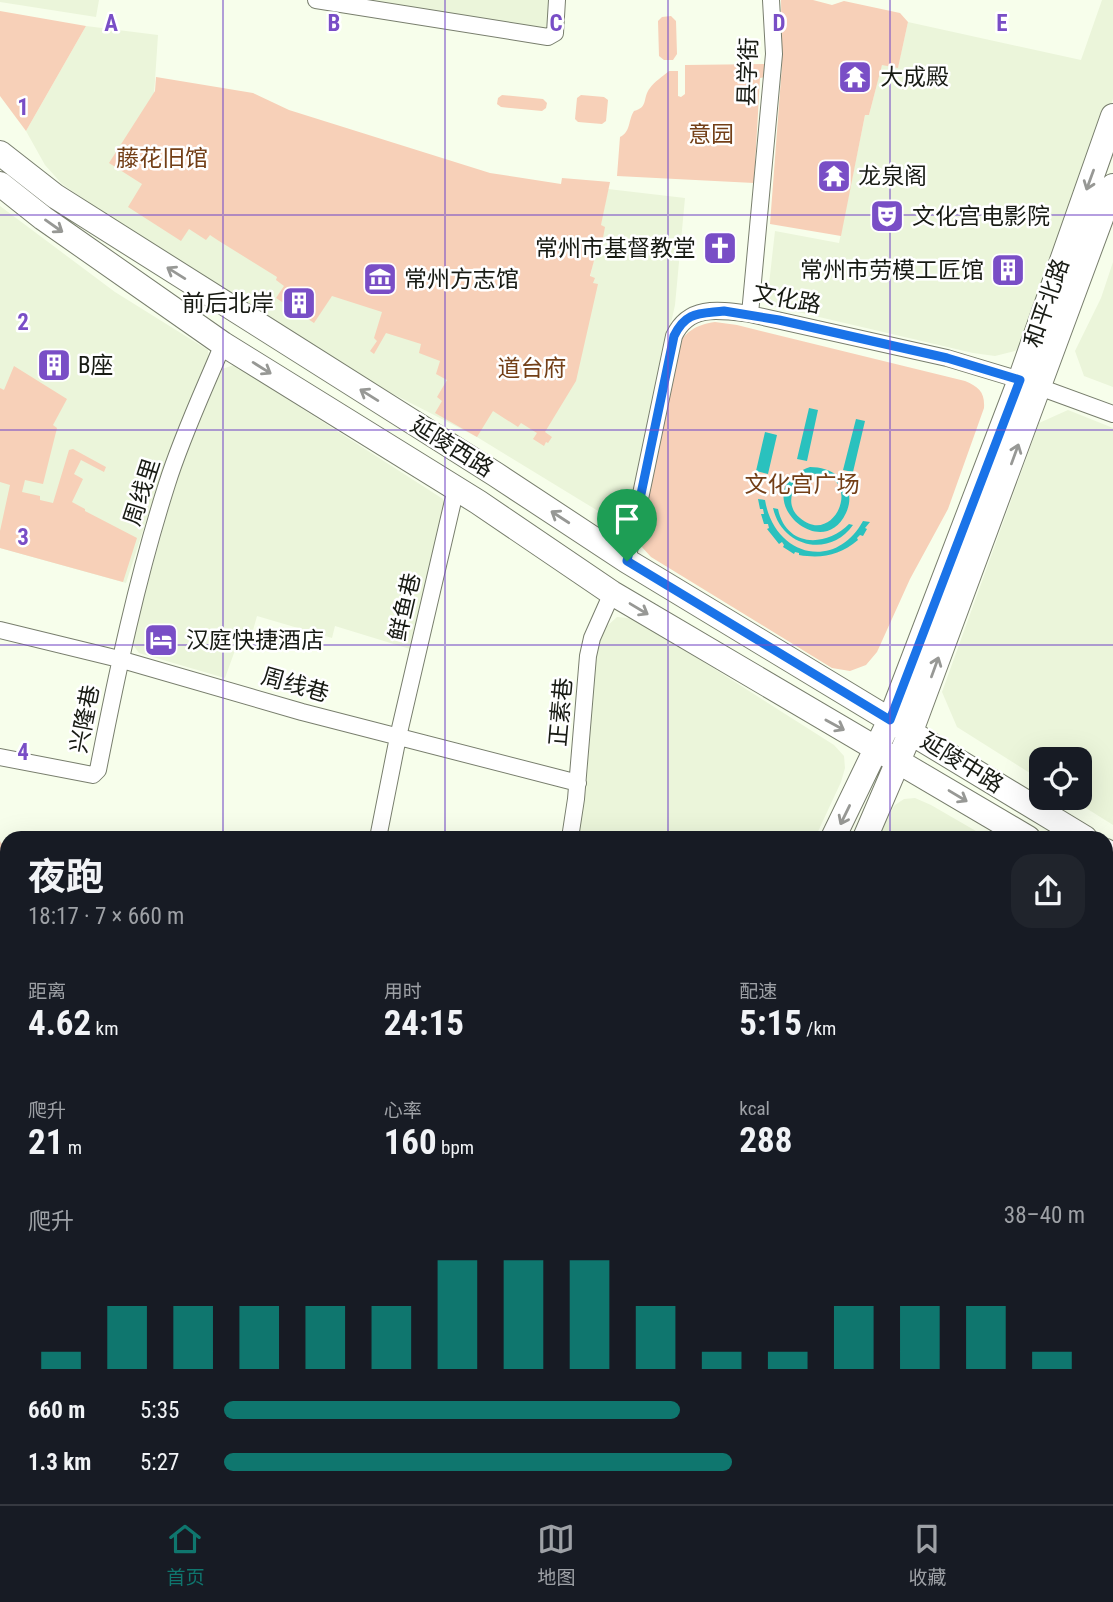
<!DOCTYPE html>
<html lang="zh">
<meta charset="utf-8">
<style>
:root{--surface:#171b24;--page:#20242c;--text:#f1f3f6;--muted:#9ea1a6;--line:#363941;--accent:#0f766e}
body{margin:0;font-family:"Roboto Condensed","Noto Sans SC",sans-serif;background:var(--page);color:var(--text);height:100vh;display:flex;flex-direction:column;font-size:26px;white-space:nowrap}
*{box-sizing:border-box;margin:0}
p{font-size:23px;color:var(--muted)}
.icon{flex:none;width:38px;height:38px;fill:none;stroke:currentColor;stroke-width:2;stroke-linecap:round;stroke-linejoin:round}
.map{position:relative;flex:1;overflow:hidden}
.drawer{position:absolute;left:0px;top:831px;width:1113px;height:674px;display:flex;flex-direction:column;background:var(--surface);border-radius:21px 21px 0 0;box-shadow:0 7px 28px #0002}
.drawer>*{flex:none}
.fabs{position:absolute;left:1029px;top:747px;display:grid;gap:14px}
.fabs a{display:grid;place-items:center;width:63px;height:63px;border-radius:14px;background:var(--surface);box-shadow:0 7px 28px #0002;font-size:35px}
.pin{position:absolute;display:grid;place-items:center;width:60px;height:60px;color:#fff;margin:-72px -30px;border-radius:50% 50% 50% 0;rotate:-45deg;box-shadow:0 0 7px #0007}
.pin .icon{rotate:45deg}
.round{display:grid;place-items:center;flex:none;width:74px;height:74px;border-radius:21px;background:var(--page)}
.summary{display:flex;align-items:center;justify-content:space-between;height:119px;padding:0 28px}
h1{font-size:38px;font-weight:700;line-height:52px}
.stats{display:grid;grid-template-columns:repeat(3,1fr);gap:10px;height:119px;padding:7px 28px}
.stats div{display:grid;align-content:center}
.stats b{font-size:35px;font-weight:700}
.stats small{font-size:19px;font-weight:400}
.stats p{font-size:19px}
.chart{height:196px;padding:14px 28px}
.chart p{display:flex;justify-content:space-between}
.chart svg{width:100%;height:126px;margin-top:7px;stroke:var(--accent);stroke-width:6}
ul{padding:0 28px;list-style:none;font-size:23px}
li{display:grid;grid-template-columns:112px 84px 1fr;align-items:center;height:52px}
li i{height:18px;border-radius:9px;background:var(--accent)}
.tab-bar{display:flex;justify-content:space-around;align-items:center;height:98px;border-top:2px solid var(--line);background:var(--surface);font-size:19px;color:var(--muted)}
.tab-bar a{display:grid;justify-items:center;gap:4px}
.tab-bar .on{color:var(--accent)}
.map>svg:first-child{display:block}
.built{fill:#ebf5da}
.green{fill:#f7d0b8}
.water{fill:#2ac1be;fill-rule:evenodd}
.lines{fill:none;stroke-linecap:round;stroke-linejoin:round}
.minor-casing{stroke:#787e6d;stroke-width:18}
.primary-casing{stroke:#787e6d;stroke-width:26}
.minor{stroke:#fff;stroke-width:16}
.primary{stroke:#fff;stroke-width:24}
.oneway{stroke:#979895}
.route-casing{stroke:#fff;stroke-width:14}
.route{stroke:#1a73e8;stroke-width:9}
.grid{fill:none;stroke:#794ec6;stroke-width:2;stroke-opacity:0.55}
.labels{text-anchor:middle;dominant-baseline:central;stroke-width:5;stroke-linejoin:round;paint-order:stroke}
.street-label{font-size:23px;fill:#181b14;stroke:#fff}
.poi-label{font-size:23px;fill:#181b14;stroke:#fff;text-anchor:start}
.park-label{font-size:23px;fill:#733f17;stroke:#fff}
.grid-label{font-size:23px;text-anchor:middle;font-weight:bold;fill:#794ec6;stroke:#fff;stroke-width:5;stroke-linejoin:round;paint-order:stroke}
</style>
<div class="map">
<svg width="1113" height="1504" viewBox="0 0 1113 1504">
<rect width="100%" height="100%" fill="#f7feeb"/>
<path class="built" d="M0 0H99L96 17 0 2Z
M316 0H557L555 33Z
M1102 0H1113V99L1027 337 1015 351 995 356 973 353 772 306 768 293 775 231 839 243 865 115H869L882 64 898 67 908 22 1081 60Z
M86 26 158 35 148 186 208 233 589 283 608 189 685 198 675 305 632 498 627 509 611 516 603 514 477 437 360 377 131 232 62 184 45 165 26 131Z
M0 206 115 292 208 350 209 359 162 472 126 583 0 548Z
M1113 262V387L1084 376 1075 351 1101 298Z
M234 365 443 499 446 510 410 649 335 626 332 638 257 616 252 634 242 631 225 678 139 653 131 642 180 468 222 369Z
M1068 410 1113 428V825L1070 798H1080V760H1041V780L957 727 942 692 1039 423Z
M617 617 636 619 834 745 844 756 845 768 841 782 815 838H577L586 790 595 657 599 640 605 628Z
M915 798 931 805 988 838H877L885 820 895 805 904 799Z
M1106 908 1113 912V1183L1106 1186Z
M613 1498H698V1504H611Z"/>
<path class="green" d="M781 0H813L832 5 844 1 900 13 908 22 898 68 882 65 869 115H865L841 236 770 224 782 65Z
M0 11 86 26 26 131 0 96Z
M671 16 676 21 677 54 673 60H664L659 56 658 21 662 17Z
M765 64V77L760 78 754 183 617 176 620 137C631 132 628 120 634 111 649 107 642 98 650 88 654 82 663 76 669 71H678V96L681 97 685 94V65Z
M156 77 253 93 289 110 490 173 561 184 562 178 610 182 601 225 605 227 600 254 596 253 590 276 595 278 593 283 598 284 576 381 545 432 552 437 548 443 546 442 544 446 533 439 537 433 521 423 518 427 493 411 477 437 435 413 442 401 437 397 447 380 436 374 440 361 419 353 421 344 386 333 374 354 370 351 377 341 374 338 382 312 332 296 314 323 276 298 284 286 276 280 277 277 219 241 210 235 206 240 189 229 181 241 128 207 142 184 109 163 155 91Z
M502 95 543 99 547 103 546 108 542 111 501 107 497 104 498 98Z
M581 95 604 97 608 100 606 121 602 124 578 122 575 119 577 98Z
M715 322 737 325 965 381C979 387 985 392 984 408L948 509 910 579 877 652 866 665 850 671 832 668 651 557 641 546 638 534 676 347C687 331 695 325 715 322Z
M14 366 67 399 53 425 57 428 43 484 25 480 22 492 40 496V500L53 503 69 450 73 449 106 467 104 472 81 460 74 474 83 479 72 502 85 509V511L137 538 123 582 0 548V531L10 485 0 482V388L4 390Z
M0 841 7 853V959L0 957Z
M0 991 7 993V1477L0 1469Z
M30 1498H548L545 1504H185Z"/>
<path class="water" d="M809 408 818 410 807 461 797 459Z
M856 419 865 421 853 472 843 470Z
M765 432 777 435 768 474 756 471Z
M810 467C836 467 858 487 846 513 821 567 743 491 810 467ZM810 474C867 470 836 549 800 518 783 504 793 482 810 474Z
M758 499 765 500C774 556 835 572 863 521L870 522 865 528 867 529 863 536 860 535 857 538 858 540C840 555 822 559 799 555V553L795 552 794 554 783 547 784 545 782 542 779 544 767 529 769 528 768 524H764L761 514H764L763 509H760Z
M773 508 778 509C786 547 825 548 849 524L853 525C830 558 782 548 773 508Z"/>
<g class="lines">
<g class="minor-casing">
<path id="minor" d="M316 0 548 37 555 33 557 0
M750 314 774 54 771 0
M627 561 674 336C689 304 720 310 750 314L947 358 1020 380 1113 414
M0 630 119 659 302 712 578 783
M0 757 93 775 98 770C117 673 137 578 167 484 182 436 204 390 223 344
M378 838 398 737 456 488
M570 838 576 799 588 656 592 638 612 593
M1106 1200 1113 1198
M1106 1282 1113 1279
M703 1504V1498"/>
</g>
<g class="primary-casing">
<path id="primary" d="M0 153 55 196 495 474 627 561 1085 838
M0 184 43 218 223 344 478 502 612 593 1028 838
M833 838 890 720 1020 380 1113 116
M865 838 911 731 1113 186
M1106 851 1113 856
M1106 885 1113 890
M580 1504 582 1498
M601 1504 603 1498"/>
</g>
<use href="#minor" class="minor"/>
<use href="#primary" class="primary"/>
</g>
<defs><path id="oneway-shaft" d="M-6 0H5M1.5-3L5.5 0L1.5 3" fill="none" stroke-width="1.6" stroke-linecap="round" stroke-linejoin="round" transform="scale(1.75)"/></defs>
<g class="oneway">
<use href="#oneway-shaft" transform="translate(1090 180) rotate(110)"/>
<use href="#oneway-shaft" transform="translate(54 226) rotate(35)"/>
<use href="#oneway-shaft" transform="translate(176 273) rotate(-148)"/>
<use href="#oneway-shaft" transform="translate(262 368) rotate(32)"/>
<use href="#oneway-shaft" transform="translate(369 395) rotate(-148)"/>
<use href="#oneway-shaft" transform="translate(1015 454) rotate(-70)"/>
<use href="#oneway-shaft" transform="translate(560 517) rotate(-147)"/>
<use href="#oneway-shaft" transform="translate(639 609) rotate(31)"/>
<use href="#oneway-shaft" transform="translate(935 667) rotate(-70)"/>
<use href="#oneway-shaft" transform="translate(835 725) rotate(29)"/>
<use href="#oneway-shaft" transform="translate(958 796) rotate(31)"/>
<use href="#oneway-shaft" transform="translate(845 815) rotate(116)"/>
</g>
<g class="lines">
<g class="route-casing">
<path id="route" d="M724 311 779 320 947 358 1020 380 890 720 627 561 674 336C686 311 699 314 724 311Z"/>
</g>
<use href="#route" class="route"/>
</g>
<path class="grid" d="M223 0V838M445 0V838M668 0V838M890 0V838M0 215H1113M0 430H1113M0 645H1113M0 859H7M1106 859H1113M0 1074H7M1106 1074H1113M0 1289H7M1106 1289H1113M223 1498V1504M445 1498V1504M668 1498V1504M890 1498V1504"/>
<defs>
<g id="temple-square" transform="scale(1.75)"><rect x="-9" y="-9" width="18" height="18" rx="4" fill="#794ec6" stroke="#fff"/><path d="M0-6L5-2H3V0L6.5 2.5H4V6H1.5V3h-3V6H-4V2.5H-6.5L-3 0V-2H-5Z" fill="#fff"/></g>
<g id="theatre-square" transform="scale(1.75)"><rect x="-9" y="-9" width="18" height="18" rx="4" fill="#794ec6" stroke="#fff"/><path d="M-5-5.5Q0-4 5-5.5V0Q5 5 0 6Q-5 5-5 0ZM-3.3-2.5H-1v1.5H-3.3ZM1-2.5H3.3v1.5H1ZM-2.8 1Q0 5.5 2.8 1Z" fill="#fff"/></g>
<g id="church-square" transform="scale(1.75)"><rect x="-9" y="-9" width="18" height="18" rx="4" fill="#794ec6" stroke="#fff"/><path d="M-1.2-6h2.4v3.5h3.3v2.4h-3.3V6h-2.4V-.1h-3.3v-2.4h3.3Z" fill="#fff"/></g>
<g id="building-square" transform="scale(1.75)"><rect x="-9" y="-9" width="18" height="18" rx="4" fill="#794ec6" stroke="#fff"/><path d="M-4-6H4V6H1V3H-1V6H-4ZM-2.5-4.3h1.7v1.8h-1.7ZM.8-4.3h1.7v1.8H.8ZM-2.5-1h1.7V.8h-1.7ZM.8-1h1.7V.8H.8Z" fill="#fff"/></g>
<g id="museum-square" transform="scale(1.75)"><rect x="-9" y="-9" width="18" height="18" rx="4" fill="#794ec6" stroke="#fff"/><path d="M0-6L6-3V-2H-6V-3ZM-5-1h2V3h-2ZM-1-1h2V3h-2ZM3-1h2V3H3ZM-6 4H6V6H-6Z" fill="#fff"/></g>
<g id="hotel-square" transform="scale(1.75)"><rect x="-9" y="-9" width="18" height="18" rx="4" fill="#794ec6" stroke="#fff"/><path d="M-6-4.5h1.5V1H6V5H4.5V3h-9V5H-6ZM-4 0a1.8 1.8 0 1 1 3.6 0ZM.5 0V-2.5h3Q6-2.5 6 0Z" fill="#fff"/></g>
</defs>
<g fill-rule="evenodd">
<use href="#temple-square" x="855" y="77"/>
<use href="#temple-square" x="834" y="176"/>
<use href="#theatre-square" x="887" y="216"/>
<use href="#church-square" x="720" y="248"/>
<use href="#building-square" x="1008" y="270"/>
<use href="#museum-square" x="380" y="279"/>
<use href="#building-square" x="299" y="303"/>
<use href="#building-square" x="54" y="365"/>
<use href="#hotel-square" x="161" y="640"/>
</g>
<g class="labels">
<g class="street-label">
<text transform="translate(748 72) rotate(-88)">县学街</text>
<text transform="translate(787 299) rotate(11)">文化路</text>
<text transform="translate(1047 303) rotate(-71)">和平北路</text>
<text transform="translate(452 447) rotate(32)">延陵西路</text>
<text transform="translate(142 492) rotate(-72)">周线里</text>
<text transform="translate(405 607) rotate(-77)">鲜鱼巷</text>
<text transform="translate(295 685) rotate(16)">周线巷</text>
<text transform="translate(561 712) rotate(-85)">正素巷</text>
<text transform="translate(85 719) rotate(-79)">兴隆巷</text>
<text transform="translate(962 763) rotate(32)">延陵中路</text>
</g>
<g class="poi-label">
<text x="880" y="77">大成殿</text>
<text x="858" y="176">龙泉阁</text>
<text x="912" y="216">文化宫电影院</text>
<text x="696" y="248" text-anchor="end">常州市基督教堂</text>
<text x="984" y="270" text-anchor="end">常州市劳模工匠馆</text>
<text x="404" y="279">常州方志馆</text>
<text x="274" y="303" text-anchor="end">前后北岸</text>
<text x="78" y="365">B座</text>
<text x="186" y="640">汉庭快捷酒店</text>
</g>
<g class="park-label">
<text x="711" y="134">意园</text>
<text x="162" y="158">藤花旧馆</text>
<text x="532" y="368">道台府</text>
<text x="802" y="484">文化宫广场</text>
</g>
</g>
<g class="grid-label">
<text x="111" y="31">A</text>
<text x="334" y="31">B</text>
<text x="556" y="31">C</text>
<text x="779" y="31">D</text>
<text x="1002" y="31">E</text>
<text x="23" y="115">1</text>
<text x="23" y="330">2</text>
<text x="23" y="545">3</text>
<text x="23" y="760">4</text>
</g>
</svg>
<div class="fabs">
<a><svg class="icon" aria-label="locate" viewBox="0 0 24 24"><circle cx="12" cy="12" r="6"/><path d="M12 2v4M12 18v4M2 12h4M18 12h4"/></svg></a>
</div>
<div class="pin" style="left:627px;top:561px;background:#1e9e55"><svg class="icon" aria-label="arrive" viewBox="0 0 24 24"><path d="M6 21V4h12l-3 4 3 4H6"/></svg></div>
<section class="drawer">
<div class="summary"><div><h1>夜跑</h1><p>18:17 · 7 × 660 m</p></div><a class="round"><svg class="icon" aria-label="share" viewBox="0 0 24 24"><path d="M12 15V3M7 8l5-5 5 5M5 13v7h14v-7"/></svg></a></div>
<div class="stats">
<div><p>距离</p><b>4.62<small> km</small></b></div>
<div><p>用时</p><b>24:15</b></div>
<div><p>配速</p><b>5:15<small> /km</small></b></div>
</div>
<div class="stats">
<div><p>爬升</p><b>21<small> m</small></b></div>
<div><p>心率</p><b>160<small> bpm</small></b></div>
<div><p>kcal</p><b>288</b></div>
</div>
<div class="chart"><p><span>爬升</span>38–40 m</p>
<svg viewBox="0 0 160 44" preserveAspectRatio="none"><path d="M5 44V38M15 44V22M25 44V22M35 44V22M45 44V22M55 44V22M65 44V6M75 44V6M85 44V6M95 44V22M105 44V38M115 44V38M125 44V22M135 44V22M145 44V22M155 44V38"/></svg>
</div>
<ul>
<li><b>660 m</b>5:35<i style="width:53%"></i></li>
<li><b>1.3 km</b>5:27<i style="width:59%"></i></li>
</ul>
</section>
</div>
<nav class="tab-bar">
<a class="on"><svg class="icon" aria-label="home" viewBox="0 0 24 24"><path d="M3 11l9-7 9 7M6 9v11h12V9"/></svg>首页</a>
<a><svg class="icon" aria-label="map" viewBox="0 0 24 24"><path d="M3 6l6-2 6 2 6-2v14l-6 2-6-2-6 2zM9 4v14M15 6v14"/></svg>地图</a>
<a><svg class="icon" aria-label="saved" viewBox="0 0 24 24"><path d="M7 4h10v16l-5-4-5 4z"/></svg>收藏</a>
</nav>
